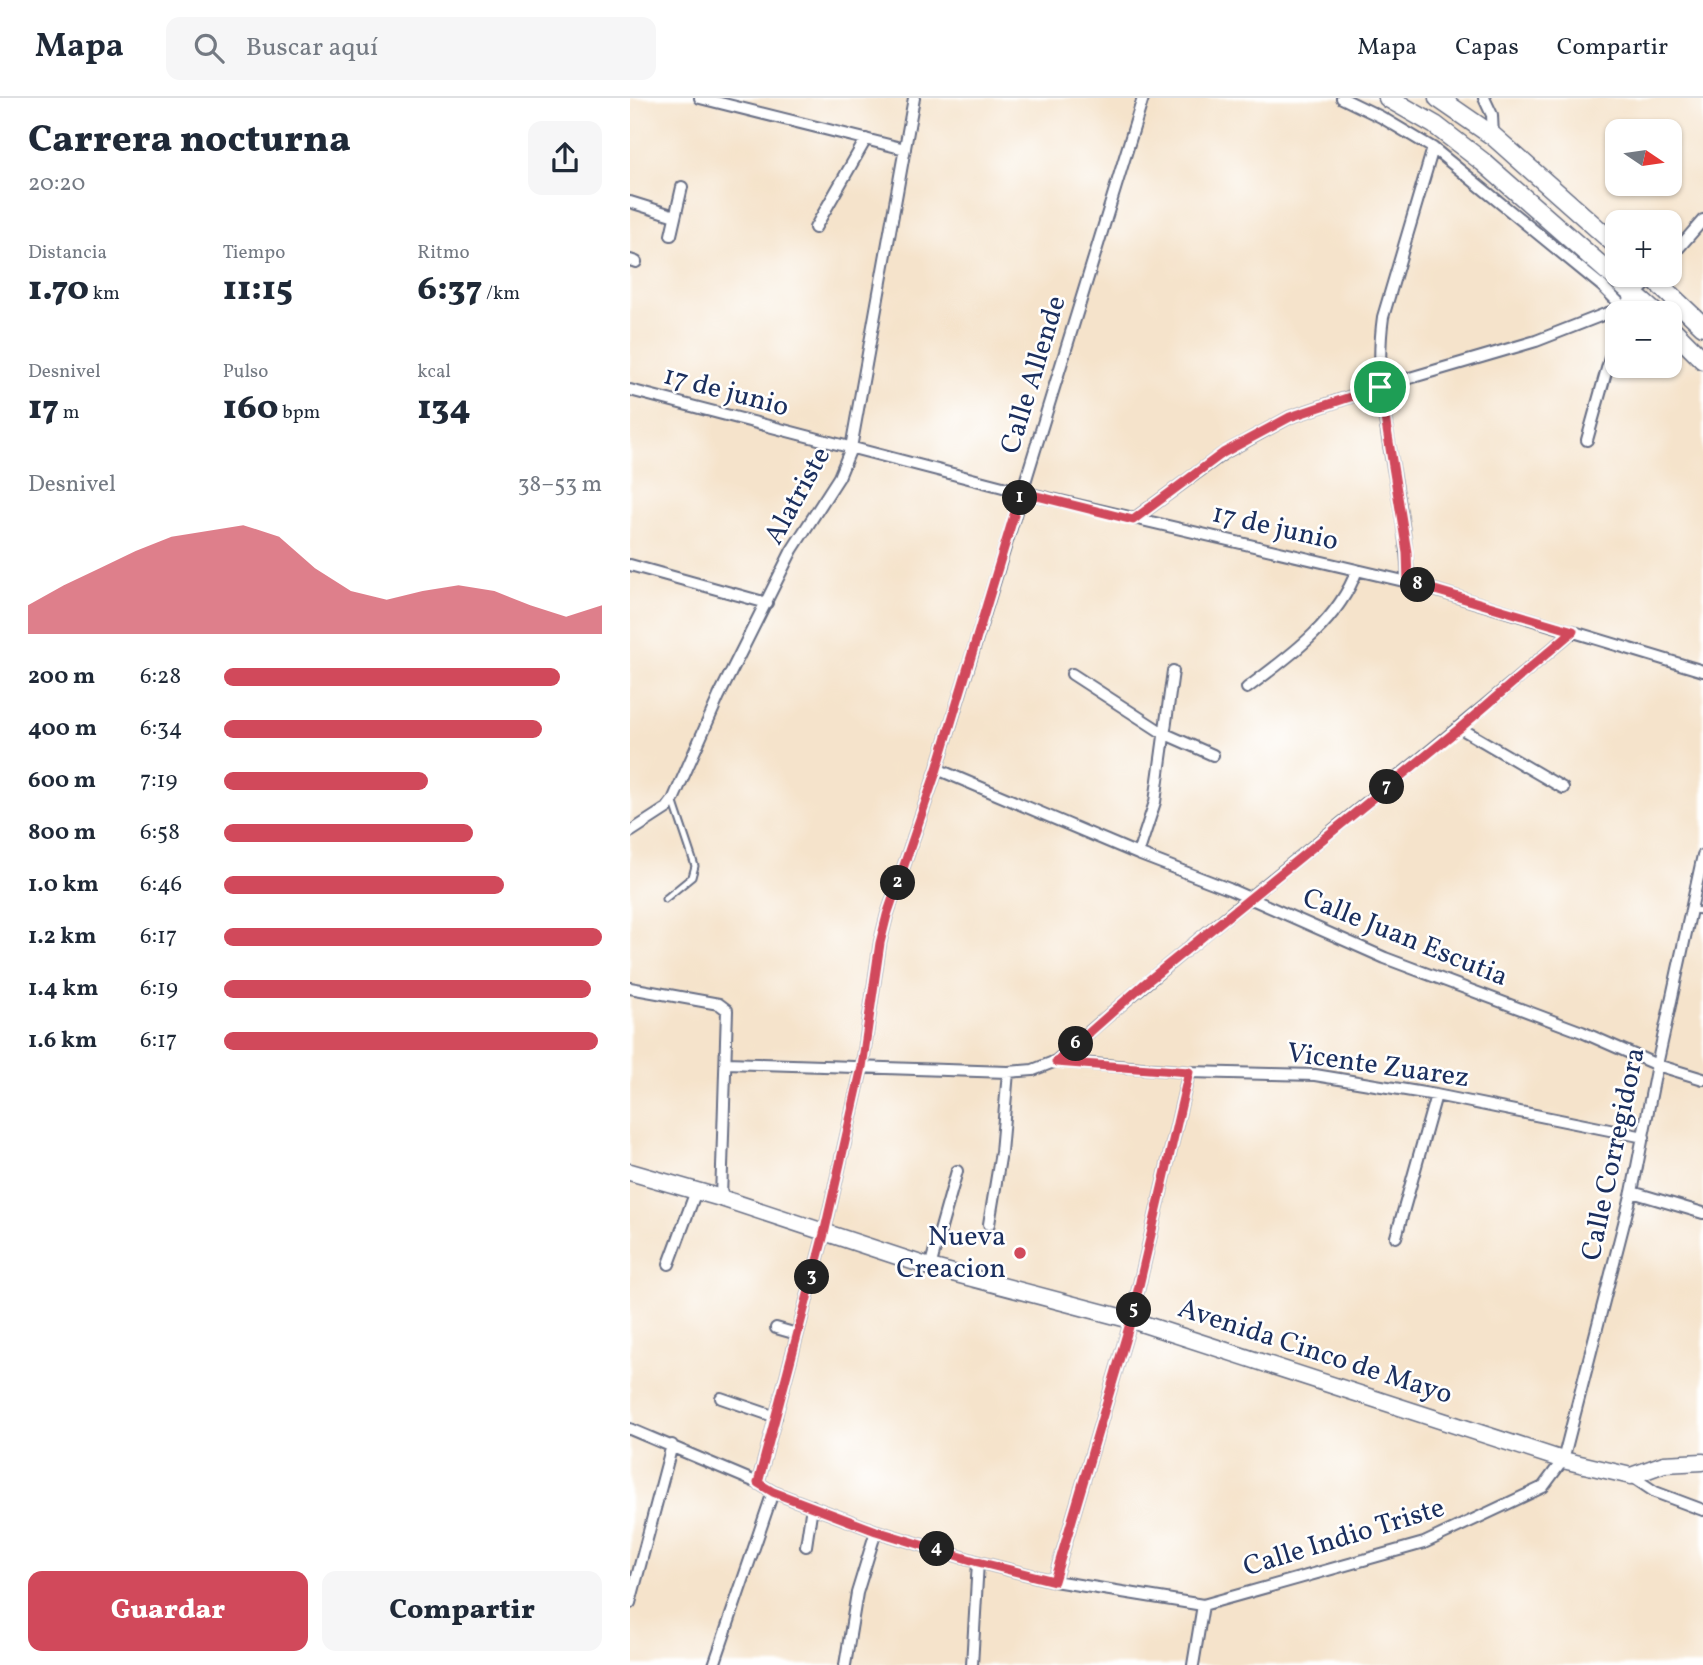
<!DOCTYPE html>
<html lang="es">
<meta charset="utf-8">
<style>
:root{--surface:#fff;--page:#f6f6f7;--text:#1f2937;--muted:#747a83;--line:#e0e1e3;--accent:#d1495b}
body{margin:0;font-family:Vollkorn,serif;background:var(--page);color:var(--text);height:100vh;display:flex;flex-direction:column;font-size:26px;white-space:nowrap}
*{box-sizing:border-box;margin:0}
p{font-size:23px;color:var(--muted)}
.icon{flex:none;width:38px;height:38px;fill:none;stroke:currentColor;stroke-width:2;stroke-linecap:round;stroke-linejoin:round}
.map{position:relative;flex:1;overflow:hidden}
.sheet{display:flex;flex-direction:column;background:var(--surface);width:630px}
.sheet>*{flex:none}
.needle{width:46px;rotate:103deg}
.fabs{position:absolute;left:975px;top:21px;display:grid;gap:14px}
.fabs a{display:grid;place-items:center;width:77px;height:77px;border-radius:14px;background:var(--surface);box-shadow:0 2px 5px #0004;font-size:35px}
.pin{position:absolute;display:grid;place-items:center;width:60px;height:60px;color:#fff;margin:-30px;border:4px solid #fff;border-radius:50%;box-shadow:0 2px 7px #0007}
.km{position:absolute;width:35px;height:35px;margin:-18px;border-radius:50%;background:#222;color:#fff;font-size:19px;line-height:35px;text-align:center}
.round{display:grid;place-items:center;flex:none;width:74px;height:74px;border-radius:14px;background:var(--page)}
.headline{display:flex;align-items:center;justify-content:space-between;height:119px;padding:0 28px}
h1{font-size:38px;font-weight:800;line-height:52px}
.metrics{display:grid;grid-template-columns:repeat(3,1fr);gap:10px;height:119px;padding:7px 28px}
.metrics div{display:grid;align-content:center}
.metrics b{font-size:35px;font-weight:800}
.metrics small{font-size:19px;font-weight:400}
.metrics p{font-size:19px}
.chart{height:196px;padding:14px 28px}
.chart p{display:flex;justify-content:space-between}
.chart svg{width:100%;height:126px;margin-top:7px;fill:var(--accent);opacity:.7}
.cta{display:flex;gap:14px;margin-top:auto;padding:14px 28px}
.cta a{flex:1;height:80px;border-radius:14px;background:var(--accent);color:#fff;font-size:28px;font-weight:800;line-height:80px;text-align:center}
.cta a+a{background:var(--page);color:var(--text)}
ul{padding:0 28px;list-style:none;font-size:23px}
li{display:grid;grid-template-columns:112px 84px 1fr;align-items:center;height:52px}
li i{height:18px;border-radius:9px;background:var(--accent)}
header{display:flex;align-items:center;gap:42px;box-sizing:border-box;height:98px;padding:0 35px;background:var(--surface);border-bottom:2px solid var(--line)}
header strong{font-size:33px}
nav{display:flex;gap:38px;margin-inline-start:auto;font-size:24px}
.search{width:490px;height:63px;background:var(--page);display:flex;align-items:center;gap:18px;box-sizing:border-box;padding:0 24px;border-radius:14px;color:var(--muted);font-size:26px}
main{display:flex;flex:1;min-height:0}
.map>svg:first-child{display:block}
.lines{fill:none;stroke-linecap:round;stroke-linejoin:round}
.lane-casing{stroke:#676e84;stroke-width:9}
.street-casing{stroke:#676e84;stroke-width:14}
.secondary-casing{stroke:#676e84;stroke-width:19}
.primary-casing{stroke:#676e84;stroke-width:21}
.lane{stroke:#fff;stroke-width:5}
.street{stroke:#fff;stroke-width:10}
.secondary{stroke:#fff;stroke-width:16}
.primary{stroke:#fff;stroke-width:18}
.route-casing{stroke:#fff;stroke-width:14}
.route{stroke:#d1495b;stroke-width:9}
.poi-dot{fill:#d1495b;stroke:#fff;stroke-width:2.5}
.labels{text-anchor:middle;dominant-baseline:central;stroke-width:5;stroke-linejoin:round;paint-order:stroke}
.street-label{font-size:28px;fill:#1b2f5e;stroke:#fff}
.poi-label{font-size:28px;fill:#1b2f5e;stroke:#fff;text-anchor:end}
</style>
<header>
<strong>Mapa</strong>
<div class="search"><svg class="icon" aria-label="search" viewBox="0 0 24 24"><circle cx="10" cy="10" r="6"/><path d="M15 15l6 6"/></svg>Buscar aquí</div>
<nav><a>Mapa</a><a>Capas</a><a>Compartir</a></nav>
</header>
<main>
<section class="sheet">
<div class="headline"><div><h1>Carrera nocturna</h1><p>20:20</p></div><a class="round"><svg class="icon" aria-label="share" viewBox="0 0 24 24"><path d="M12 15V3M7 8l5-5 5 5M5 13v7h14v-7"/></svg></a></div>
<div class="metrics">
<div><p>Distancia</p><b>1.70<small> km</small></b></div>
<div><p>Tiempo</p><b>11:15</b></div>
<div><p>Ritmo</p><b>6:37<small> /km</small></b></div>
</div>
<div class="metrics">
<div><p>Desnivel</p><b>17<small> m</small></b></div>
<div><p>Pulso</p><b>160<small> bpm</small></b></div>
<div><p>kcal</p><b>134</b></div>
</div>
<div class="chart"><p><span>Desnivel</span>38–53 m</p>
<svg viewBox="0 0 160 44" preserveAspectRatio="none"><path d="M0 44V34L10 27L20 21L30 15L40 10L50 8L60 6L70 10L80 21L90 29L100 32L110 29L120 27L130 29L140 34L150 38L160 34V44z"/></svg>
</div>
<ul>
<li><b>200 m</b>6:28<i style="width:89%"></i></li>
<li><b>400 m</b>6:34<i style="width:84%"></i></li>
<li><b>600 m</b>7:19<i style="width:54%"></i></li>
<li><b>800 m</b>6:58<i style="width:66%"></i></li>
<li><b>1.0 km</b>6:46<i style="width:74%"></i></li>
<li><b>1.2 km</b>6:17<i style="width:100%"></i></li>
<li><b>1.4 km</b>6:19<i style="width:97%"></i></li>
<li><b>1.6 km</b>6:17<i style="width:99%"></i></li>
</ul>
<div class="cta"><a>Guardar</a><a>Compartir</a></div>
</section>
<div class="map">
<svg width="1073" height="1567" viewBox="0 0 1073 1567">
<rect width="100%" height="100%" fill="#fff"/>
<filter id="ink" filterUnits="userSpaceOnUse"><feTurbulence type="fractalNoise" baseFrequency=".0143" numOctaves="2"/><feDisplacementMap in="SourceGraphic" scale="14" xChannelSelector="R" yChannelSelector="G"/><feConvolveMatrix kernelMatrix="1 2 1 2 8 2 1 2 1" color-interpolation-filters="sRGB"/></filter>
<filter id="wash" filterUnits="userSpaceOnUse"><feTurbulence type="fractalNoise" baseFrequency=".00686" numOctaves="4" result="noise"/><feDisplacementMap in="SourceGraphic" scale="28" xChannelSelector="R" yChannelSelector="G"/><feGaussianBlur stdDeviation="1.57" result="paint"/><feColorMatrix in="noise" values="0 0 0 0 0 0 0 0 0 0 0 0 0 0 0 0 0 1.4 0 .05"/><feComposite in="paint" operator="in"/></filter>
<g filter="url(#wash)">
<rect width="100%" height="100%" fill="#f5e3cb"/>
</g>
<g filter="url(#ink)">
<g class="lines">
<g class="lane-casing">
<path id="lane" d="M35 801 62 779 65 768 43 702
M1061 812 1073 813"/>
</g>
<g class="street-casing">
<path id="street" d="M70 0 275 51
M712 0 751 19 803 50 972 188 993 209 992 215
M854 0 862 17 863 38
M0 104 45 118
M185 130 236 41
M41 137 52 89
M1040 160 1073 122
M0 162 6 164
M0 292 392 394 778 484 1073 573
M957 342 987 235
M504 421 594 355 660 319 749 289 906 243 993 209 1025 177
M0 467 137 505
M778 484C776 393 740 310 753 219L803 50
M442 576 533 635 583 657
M617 590C660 558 708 524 727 472
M830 630 933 690
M307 671 508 756 599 791 755 860 952 934 1027 967 1073 981
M0 734 37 710 43 702 89 598 162 452 209 379 221 350 284 0
M508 756 525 704 543 573
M0 890 89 906 97 912 91 1100
M426 963C594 815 773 680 943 533
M97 965 378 974 403 972 426 963 559 974 685 977 806 997 1014 1039
M1002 1094 1073 1115
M359 1126 371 1054 378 974
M766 1139 806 997
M39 1166 66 1093
M300 1169 327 1073
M146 1230 167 1236
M91 1300 146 1319
M0 1331 128 1385 143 1394 246 1433 348 1464 424 1483 573 1507 794 1445 913 1389 933 1362 1002 1094 1027 967 1073 757
M1001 1378 1025 1394 1073 1412
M128 1385 194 1136 232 969 250 845 257 817 307 671 513 0
M176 1448 182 1408
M424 1483 501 1222 559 974
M0 1505 42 1347
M84 1567 143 1394
M215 1567 227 1495 246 1433
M342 1567 348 1464
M563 1567 573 1507"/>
</g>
<g class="secondary-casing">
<path id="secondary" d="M0 1074 91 1100 300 1169 501 1222 933 1362 1001 1378 1034 1366 1073 1364"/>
</g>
<g class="primary-casing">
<path id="primary" d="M758 0 805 27 853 64 1025 215
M808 0 863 38 987 148
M1019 177 1073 228
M1040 229 1073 262"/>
</g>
<use href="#lane" class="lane"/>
<use href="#street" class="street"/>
<use href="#secondary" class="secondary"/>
<use href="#primary" class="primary"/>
</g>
</g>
<g class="lines" filter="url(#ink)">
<g class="route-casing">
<path id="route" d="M750 289 777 454 778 484 943 533 830 630 513 887 426 964 559 974 501 1222 424 1483 348 1464 246 1433 143 1394 128 1385 194 1136 232 969 250 845 257 817 307 671 391 394 503 422 593 355 660 319Z"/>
</g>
<use href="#route" class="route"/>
</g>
<circle class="poi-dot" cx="390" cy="1155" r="7"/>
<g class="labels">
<g class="street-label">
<text transform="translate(404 277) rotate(-73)">Calle Allende</text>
<text transform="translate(96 294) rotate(15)">17 de junio</text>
<text transform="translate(168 398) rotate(-61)">Alatriste</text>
<text transform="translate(645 430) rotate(13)">17 de junio</text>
<text transform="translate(775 840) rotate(22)">Calle Juan Escutia</text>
<text transform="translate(748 968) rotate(8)">Vicente Zuarez</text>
<text transform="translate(984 1056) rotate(-78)">Calle Corregidora</text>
<text transform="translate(685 1254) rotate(18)">Avenida Cinco de Mayo</text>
<text transform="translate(714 1440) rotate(-17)">Calle Indio Triste</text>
</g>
<g class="poi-label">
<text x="376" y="1139">Nueva<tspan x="376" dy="32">Creacion</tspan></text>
</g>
</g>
</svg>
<div class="fabs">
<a><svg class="needle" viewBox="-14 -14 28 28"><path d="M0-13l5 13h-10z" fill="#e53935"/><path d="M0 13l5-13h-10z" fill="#747a83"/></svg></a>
<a>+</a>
<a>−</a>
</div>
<div class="pin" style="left:750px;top:289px;background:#1e9e55"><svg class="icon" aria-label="arrive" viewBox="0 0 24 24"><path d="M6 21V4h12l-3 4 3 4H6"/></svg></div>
<b class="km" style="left:390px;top:400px">1</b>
<b class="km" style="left:268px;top:785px">2</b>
<b class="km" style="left:182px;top:1179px">3</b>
<b class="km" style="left:307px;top:1451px">4</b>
<b class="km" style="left:504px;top:1212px">5</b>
<b class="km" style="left:446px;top:946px">6</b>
<b class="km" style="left:757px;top:689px">7</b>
<b class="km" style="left:788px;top:487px">8</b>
</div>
</main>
